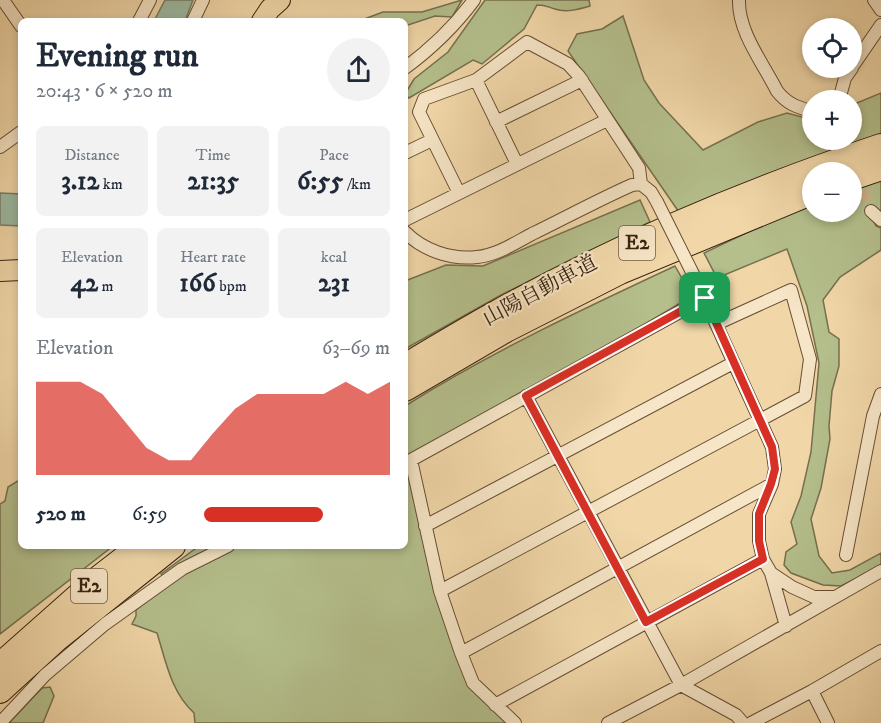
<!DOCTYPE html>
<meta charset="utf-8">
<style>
:root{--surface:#fff;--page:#f2f2f3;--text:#1f2937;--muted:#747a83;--accent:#d93025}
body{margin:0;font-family:"IM FELL DW Pica","Noto Serif JP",serif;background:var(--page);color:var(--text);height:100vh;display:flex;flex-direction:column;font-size:22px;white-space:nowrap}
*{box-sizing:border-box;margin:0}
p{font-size:20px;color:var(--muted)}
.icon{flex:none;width:33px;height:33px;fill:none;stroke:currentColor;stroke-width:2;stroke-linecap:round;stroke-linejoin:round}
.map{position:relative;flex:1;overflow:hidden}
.sheet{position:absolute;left:18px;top:18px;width:390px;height:531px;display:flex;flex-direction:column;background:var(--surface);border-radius:9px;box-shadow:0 3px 9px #0003}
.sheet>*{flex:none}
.buttons{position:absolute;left:802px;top:18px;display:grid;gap:12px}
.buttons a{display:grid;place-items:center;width:60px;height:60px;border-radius:50%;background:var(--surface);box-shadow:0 3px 9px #0003;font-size:30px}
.pin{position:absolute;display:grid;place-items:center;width:51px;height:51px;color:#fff;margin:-26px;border-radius:12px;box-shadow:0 3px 9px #0006}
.round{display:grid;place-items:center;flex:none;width:63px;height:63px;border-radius:32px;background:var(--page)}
.overview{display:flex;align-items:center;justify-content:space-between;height:102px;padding:0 18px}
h1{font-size:33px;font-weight:800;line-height:45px}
.stats{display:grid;grid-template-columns:repeat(3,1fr);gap:9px;height:102px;padding:6px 18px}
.stats div{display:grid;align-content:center;border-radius:9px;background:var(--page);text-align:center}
.stats b{font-size:26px;font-weight:800}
.stats small{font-size:16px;font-weight:400}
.stats p{font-size:16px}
.chart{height:168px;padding:12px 18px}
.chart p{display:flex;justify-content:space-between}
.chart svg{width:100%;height:108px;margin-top:6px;fill:var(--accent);opacity:.7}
ul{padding:0 18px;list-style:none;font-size:20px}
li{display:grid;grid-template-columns:96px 72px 1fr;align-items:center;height:45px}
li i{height:15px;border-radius:8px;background:var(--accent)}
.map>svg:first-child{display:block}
.green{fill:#b4bf8c;stroke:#76704e;stroke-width:1.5}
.water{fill:#9cbaa2;stroke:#747d67;stroke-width:1.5}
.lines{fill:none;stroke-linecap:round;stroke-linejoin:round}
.street-tunnel{stroke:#ccb389;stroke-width:12;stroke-dasharray:12 6;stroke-linecap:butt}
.street-casing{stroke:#664e35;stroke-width:14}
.primary-casing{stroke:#37210f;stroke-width:22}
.highway-casing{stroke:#37210f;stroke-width:26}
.street{stroke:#f6e5c6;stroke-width:12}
.primary{stroke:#f1d7a8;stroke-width:20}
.highway{stroke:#f1d7a8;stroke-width:24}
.street-bridge-casing{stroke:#664e35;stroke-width:14;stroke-linecap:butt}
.street-bridge{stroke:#f6e5c6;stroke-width:12}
.route-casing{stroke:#fff;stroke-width:12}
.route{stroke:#d93025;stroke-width:8}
.labels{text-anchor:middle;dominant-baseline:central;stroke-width:4.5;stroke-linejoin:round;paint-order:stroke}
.shield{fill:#f6e5c6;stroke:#705c46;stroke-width:1.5}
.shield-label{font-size:20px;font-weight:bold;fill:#37210f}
.street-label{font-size:21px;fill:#37210f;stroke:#f6e5c6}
</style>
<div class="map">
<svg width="881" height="723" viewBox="0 0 881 723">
<rect width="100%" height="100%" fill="#f1d7a8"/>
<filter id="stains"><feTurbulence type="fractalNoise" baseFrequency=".00333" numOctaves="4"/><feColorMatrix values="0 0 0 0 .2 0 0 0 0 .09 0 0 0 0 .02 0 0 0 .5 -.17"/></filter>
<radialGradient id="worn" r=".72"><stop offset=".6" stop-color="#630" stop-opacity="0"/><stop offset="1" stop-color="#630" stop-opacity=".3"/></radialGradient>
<path class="green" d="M462 0 452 17 435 16 405 26V21H359L383 12H422Z
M485 0H589L590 6C580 9 566 13 555 9 548 7 546 5 537 5L524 29 482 64 473 60 409 98 405 94 414 79 448 52Z
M623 16 644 80 659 103 703 150 758 122 787 113 813 120V140H852V105L881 93V139L683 218 568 51 577 34 602 29Z
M881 176V211L870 214 876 226 881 228V250L840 277 823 300 829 332 839 339V366L832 391 829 426 830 439 821 488 811 519 819 556 832 573 850 570 881 553V566L841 586 823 585 791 573 784 565 786 552 797 544 791 522 801 496 811 452 819 363 807 306 787 249 717 278 704 253 813 201V212H852V184Z
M640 200 650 222 501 295 405 349V281L446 265 483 266Z
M675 266 692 296 527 395 410 457 469 682 510 723H195L194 713C171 692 166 662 157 633L132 624 136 616V610L169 584 161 574 199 546H405V406C491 352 583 309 675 266Z
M21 479V546H113L0 634V504L5 501 8 487Z
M50 687 54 696 43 723H9L42 688Z"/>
<path class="water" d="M165 0H193L185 21H154Z
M0 193 21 194V226L0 225Z"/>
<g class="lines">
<path class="street-tunnel" d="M844 140 871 211"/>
<g class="street-casing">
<path id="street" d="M3 0 21 26
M739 0C738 32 763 63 777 91 787 104 797 107 813 112
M874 0 881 10
M139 21 150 0
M193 21 203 0
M852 67 881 25
M405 68C432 48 454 27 474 0
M476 80 517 164
M839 100 845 78 852 68
M496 122 582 80
M0 147 21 132
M405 153 432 140
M459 193 419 112 424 99 476 80 527 42 568 64 579 76 639 168 641 184
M871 211 881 220
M405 220 607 120
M405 232C423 250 450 260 477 257 497 255 515 243 532 234 565 218 598 200 632 185L641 184 651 192 657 202
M698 284 772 447 775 469 772 484 759 514V541L763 559 771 573 792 587 814 597H833
M526 396 681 685 736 715 743 723
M425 526 733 363
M846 555 873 416 881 394
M771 573 786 626
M440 591 805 396 810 359 791 290 716 324
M461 653 772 484
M812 691 828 723
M495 705 763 559
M0 723 45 675 105 624 182 569 228 546
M515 723 473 683 461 653 440 591 411 460 705 298
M608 723 681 685 881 571
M751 723 812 691 881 651"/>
</g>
<g class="primary-casing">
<path id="primary" d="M262 21 270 9 280 0
M0 271 21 270"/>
</g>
<g class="highway-casing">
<path id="highway" d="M852 178 881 168
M405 366C435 348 465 330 496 313 618 245 749 190 881 146
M405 389 506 330 620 272 813 192
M0 665 96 580 140 546
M0 691 57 639 173 546"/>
</g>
<use href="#street" class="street"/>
<use href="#primary" class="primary"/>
<use href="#highway" class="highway"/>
<g class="street-bridge-casing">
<path id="street-bridge" d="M657 202 698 284"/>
</g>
<use href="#street-bridge" class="street-bridge"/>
</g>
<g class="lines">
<g class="route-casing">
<path id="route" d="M705 298 772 447 775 469 771 484 759 514V541L763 559 646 622 526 396Z"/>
</g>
<use href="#route" class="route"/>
</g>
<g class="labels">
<g class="shield">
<rect x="619" y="226" width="36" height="34" rx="4.5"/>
<rect x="71" y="569" width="36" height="34" rx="4.5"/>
</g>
<g class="shield-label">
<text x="637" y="243">E2</text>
<text x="89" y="586">E2</text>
</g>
<g class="street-label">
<text transform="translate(540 291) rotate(-28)">山陽自動車道</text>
</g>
</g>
<rect width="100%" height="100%" filter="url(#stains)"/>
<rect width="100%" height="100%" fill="url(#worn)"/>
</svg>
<div class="buttons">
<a><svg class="icon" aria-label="locate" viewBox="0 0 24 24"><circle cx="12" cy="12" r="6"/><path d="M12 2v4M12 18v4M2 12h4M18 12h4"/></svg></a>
<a>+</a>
<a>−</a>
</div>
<div class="pin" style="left:705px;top:298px;background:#1e9e55"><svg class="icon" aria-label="arrive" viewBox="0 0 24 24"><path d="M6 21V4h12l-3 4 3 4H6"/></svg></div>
<section class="sheet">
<div class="overview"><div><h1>Evening run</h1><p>20:43 · 6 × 520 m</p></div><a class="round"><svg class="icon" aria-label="share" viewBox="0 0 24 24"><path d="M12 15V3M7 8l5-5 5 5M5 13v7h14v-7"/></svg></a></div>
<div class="stats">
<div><p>Distance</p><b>3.12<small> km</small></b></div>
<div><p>Time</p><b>21:35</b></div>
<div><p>Pace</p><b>6:55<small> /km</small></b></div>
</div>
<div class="stats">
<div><p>Elevation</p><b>42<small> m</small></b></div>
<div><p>Heart rate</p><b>166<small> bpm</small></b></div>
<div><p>kcal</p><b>231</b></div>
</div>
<div class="chart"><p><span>Elevation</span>63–69 m</p>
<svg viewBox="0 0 160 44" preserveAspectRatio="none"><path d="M0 44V6L10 6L20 6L30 11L40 22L50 33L60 38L70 38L80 27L90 17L100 11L110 11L120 11L130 11L140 6L150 11L160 6V44z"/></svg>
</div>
<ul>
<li><b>520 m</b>6:59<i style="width:64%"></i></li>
</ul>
</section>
</div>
